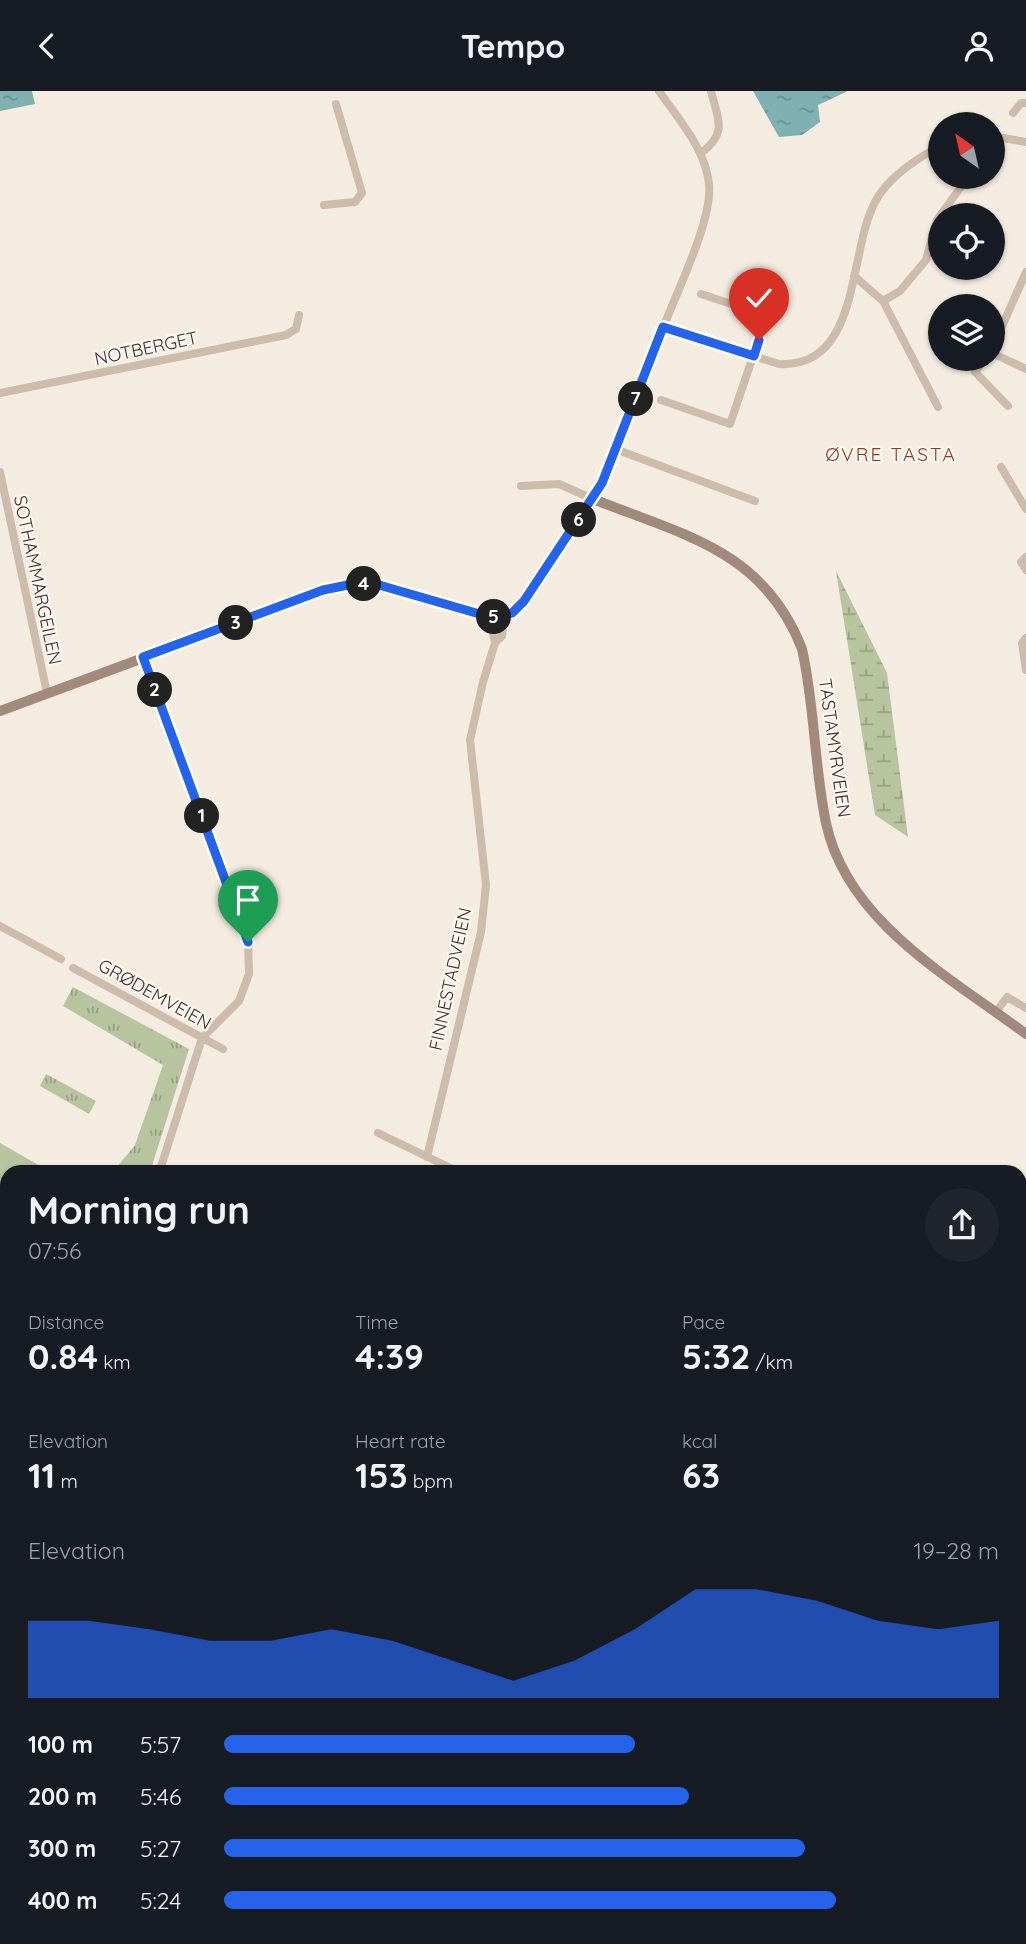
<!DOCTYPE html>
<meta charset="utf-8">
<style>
:root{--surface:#171b24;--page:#20242c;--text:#f1f3f6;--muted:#9ea1a6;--accent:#2563eb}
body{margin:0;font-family:Quicksand,sans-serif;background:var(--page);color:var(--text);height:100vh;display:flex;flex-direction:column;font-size:26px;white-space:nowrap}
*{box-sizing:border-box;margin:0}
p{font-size:23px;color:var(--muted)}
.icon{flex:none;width:38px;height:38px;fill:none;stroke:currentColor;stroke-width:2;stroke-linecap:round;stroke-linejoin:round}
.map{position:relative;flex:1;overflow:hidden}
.panel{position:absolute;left:0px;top:1074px;width:1027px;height:779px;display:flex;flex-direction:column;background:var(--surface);border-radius:21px 21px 0 0;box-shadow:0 2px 5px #0004}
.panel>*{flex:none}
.needle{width:46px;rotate:326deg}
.fabs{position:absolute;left:928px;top:21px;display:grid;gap:14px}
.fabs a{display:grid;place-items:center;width:77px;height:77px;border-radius:50%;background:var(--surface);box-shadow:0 2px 5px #0004;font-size:35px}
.pin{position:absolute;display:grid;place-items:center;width:60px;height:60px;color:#fff;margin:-72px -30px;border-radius:50% 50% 50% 0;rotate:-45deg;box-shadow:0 0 7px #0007}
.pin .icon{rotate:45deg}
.km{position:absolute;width:35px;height:35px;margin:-18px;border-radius:50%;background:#222;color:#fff;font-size:19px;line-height:35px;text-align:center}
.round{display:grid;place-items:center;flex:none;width:74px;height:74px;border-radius:37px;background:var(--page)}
.head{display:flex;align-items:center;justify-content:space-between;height:119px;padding:0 28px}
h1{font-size:38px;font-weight:700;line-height:52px}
.stats{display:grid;grid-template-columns:repeat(3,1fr);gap:10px;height:119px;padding:7px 28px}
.stats div{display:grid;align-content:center}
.stats b{font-size:35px;font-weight:700}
.stats small{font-size:19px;font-weight:400}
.stats p{font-size:19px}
.chart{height:196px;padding:14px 28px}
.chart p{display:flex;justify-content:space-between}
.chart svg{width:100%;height:126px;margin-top:7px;fill:var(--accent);opacity:.7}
ul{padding:0 28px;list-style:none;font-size:23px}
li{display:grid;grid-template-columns:112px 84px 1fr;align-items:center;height:52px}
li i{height:18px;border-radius:9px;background:var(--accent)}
header{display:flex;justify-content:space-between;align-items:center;height:91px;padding:0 28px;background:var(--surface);font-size:32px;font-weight:700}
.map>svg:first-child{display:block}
.grass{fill:url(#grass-tufts)}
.forest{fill:url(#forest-firs)}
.wetland{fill:url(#wetland-marsh)}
.pitch{fill:#b8c4a0}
.water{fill:url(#water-ripples)}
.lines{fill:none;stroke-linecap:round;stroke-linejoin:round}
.street{stroke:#cdbbac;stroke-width:8}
.secondary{stroke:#a18a7d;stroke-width:10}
.highway{stroke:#5c4a42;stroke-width:14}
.route-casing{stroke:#fff;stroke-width:14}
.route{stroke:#2563eb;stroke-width:9}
.labels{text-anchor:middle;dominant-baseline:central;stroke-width:5;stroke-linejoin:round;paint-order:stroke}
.street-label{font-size:18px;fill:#3b302b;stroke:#fbf5ee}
.neighbourhood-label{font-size:19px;letter-spacing:2px;fill:#8c3b22;stroke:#fbf5ee}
</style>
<header><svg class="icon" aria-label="back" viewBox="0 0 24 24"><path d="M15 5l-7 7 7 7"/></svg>Tempo<svg class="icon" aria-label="person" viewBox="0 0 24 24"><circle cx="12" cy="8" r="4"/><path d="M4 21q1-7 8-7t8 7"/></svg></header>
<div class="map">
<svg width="1026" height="1853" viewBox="0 0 1026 1853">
<defs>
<pattern id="grass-tufts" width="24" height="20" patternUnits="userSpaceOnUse" patternTransform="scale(1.75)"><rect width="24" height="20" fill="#b8c4a0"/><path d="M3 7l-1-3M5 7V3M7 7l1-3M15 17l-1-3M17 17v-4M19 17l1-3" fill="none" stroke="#97a083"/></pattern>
<pattern id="forest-firs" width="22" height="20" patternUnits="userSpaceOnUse" patternTransform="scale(1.75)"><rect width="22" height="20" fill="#b8c4a0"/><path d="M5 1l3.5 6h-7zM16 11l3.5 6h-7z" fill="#97a083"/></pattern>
<pattern id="wetland-marsh" width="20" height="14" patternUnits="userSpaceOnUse" patternTransform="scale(1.75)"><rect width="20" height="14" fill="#b8c4a0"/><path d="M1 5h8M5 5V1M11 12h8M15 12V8" fill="none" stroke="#97a083"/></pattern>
<pattern id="water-ripples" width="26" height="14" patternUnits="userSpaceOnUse" patternTransform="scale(1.75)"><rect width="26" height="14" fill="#7fb0b2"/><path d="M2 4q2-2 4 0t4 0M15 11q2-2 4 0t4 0" fill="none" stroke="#699091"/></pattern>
</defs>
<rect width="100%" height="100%" fill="#f4ebe1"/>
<path class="grass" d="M73 896 189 958 150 1081H113L135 1054 163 974 63 915Z
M46 983 96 1010 89 1023 40 995Z"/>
<path class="forest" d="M7 1702V1846H68L63 1853H0V1710Z"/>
<path class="wetland" d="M836 480 887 582 908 746 875 724Z"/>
<path class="pitch" d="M0 1052 49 1080V1081L7 1082V1103L0 1099Z"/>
<path class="water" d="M0 0H32L35 13 0 20Z
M753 0H848L818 14 820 31 802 44 779 46Z"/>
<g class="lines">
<path class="street" d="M1013 22 1021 12H1026
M992 45 1026 51
M701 62C728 42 718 29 711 0
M324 114 355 111 362 102 336 13
M854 185 883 210 938 316
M883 210 900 200 926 169 937 129 968 86
M663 236 779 273C861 278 848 161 875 111 888 86 916 68 940 55
M992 258 1026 181
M992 262 1026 278
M985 268 975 281 1008 315
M0 302 286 244 296 238 299 224
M661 309 730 333 765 230 758 222 701 203
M615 358 755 410
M1001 376 1026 418
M0 381 47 602
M521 395 559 393 593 408C624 354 642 292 664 235 677 200 713 128 709 93 705 57 679 29 659 0
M1026 466 1021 471 1026 479
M490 526 495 552
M1026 547 1022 552 1026 579
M143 566 248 851 249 883 239 910 202 947 159 1082
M0 835 61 868
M73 877 223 958
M996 921 1007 906 1026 917
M378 1042 461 1082
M427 1066 481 841 486 794 470 649 483 591 495 552 502 545 504 526
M0 1476H7
M0 1527 7 1511
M0 1697 7 1712
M380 1853 381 1846"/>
<path class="secondary" d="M0 620 337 495 379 494 490 526H504L518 517 593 408C683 444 764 459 802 558 815 616 814 675 826 732 847 831 951 887 1026 943"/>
<path class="highway" d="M0 1447 7 1449
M1020 1462 1026 1471"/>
</g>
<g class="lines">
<g class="route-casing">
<path id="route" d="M248 851 143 566 323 499 353 493 379 494 490 526 512 522 524 510 602 392 663 236 754 265 759 249"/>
</g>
<use href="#route" class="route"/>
</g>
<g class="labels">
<g class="street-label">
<text transform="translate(146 257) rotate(-12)">NOTBERGET</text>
<text transform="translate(38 489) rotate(78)">SOTHAMMARGEILEN</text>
<text transform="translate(835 657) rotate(82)">TASTAMYRVEIEN</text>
<text transform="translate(450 888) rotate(-78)">FINNESTADVEIEN</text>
<text transform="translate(155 903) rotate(29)">GRØDEMVEIEN</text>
</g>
<g class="neighbourhood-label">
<text x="891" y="363">ØVRE TASTA</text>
</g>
</g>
</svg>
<div class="fabs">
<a><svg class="needle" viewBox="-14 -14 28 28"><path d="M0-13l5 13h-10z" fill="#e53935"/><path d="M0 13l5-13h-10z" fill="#9ea1a6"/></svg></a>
<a><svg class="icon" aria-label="locate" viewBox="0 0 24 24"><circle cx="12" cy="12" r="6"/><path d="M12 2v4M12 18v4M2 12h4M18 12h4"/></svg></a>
<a><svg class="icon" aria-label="layers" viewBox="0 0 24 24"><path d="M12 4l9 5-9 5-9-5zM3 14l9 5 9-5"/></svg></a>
</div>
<div class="pin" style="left:248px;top:851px;background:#1e9e55"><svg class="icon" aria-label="arrive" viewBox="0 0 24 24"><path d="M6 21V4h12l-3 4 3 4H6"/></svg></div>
<div class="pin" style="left:759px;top:249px;background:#d93025"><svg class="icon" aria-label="check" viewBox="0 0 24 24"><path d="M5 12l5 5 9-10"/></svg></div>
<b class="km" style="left:202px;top:725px">1</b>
<b class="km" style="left:155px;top:599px">2</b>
<b class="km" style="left:236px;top:532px">3</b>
<b class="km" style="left:364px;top:493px">4</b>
<b class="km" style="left:494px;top:526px">5</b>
<b class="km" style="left:579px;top:429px">6</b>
<b class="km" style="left:636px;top:308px">7</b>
<section class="panel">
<div class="head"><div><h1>Morning run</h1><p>07:56</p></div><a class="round"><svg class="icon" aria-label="share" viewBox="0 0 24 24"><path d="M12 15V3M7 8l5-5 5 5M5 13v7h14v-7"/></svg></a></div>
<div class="stats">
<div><p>Distance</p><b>0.84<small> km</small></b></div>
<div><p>Time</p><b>4:39</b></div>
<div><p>Pace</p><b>5:32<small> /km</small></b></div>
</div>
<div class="stats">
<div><p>Elevation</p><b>11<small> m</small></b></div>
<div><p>Heart rate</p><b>153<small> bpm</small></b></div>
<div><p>kcal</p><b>63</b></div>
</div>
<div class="chart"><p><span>Elevation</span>19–28 m</p>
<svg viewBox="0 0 160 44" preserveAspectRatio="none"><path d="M0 44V17L10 17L20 20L30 24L40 24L50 20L60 24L70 31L80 38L90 31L100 20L110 6L120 6L130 10L140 17L150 20L160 17V44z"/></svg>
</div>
<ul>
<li><b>100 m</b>5:57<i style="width:53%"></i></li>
<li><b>200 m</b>5:46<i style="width:60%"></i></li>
<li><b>300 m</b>5:27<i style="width:75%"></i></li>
<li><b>400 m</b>5:24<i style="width:79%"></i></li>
</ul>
</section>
</div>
